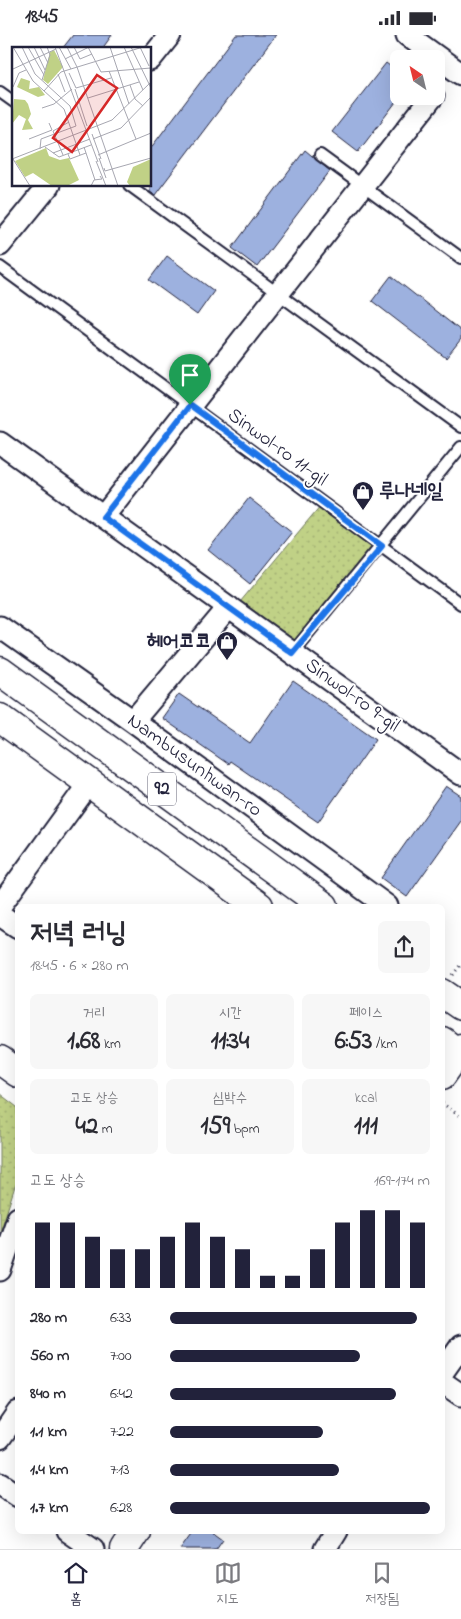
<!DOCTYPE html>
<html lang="ko">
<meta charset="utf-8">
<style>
:root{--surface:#fff;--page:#f7f7f7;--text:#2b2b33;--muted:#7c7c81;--line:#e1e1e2;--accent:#22223b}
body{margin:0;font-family:"Indie Flower","Poor Story",sans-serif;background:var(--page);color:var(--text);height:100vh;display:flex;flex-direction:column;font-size:19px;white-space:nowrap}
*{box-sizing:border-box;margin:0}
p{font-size:16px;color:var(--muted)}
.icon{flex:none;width:28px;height:28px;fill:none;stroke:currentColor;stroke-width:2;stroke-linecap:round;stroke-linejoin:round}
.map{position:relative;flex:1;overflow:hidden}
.side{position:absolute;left:15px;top:869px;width:430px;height:630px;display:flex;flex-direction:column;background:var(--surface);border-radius:8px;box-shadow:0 5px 20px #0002}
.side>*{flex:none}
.needle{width:32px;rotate:325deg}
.controls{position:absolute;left:390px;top:15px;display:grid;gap:10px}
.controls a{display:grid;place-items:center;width:55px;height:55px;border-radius:8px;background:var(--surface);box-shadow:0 5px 20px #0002;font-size:25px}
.pin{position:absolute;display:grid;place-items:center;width:42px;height:42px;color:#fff;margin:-51px -21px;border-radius:50% 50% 50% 0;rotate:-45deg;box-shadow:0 0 5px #0007}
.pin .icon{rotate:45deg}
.round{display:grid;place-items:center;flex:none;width:52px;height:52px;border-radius:8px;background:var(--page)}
.summary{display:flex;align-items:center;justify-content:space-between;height:85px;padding:0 15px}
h1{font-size:28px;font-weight:700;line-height:38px}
.metrics{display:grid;grid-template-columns:repeat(3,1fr);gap:8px;height:85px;padding:5px 15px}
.metrics div{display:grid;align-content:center;border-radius:8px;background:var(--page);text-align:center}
.metrics b{font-size:25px;font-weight:700}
.metrics small{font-size:14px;font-weight:400}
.metrics p{font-size:14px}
.chart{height:140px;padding:10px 15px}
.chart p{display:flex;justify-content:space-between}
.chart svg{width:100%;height:90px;margin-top:5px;stroke:var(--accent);stroke-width:6}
ul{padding:0 15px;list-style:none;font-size:16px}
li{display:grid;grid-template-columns:80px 60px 1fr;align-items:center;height:38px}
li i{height:12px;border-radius:6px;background:var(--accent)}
.status{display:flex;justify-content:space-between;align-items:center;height:35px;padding:0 25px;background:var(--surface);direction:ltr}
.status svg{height:14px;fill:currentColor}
.tabs{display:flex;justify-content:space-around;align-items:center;height:70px;border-top:1px solid var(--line);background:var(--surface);font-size:14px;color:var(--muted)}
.tabs a{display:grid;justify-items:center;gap:2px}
.tabs .selected{color:var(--accent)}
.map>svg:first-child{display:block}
.grass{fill:url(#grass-dots);stroke:#717a60}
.building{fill:#9db1df;stroke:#22223b}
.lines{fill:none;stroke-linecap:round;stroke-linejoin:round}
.lane-casing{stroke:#22223b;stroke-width:14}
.street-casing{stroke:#22223b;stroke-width:25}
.secondary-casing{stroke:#22223b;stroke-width:31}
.primary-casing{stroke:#22223b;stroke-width:31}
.path{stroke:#22223b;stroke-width:3;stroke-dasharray:1 4;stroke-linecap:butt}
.lane{stroke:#fff;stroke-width:10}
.street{stroke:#fff;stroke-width:21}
.secondary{stroke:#fff;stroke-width:28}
.primary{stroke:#fff;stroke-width:28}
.route-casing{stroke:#fff;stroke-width:10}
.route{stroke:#1a73e8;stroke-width:6}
.labels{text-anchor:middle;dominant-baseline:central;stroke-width:4;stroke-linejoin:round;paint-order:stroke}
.shield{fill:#fff;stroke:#646476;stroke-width:1}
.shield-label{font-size:19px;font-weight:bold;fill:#22223b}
.street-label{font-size:20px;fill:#22223b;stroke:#fff}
.poi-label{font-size:20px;font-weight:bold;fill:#22223b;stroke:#fff;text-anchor:start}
.inset-road{fill:none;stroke:#a7a7b1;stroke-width:1}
.view{fill:#d62828;fill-opacity:0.15;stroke:#d62828;stroke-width:2.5}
.inset-edge{fill:none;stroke:#22223b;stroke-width:2.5}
</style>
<div class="status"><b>18:45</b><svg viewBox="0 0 49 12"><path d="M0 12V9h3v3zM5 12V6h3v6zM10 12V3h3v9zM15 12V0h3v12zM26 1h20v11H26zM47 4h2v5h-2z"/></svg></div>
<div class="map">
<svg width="461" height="1514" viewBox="0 0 461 1514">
<defs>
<pattern id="grass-dots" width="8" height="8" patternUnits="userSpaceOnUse" patternTransform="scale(1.25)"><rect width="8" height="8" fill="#c0d186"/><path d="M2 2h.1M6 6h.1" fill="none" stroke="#a5b375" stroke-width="1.8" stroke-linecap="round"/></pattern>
</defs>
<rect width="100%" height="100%" fill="#fff"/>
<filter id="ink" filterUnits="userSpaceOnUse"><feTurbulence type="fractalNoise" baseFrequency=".02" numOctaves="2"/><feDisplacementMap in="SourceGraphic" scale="10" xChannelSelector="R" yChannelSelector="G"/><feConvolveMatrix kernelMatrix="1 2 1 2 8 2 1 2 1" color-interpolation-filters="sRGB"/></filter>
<g filter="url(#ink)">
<path class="grass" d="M321 470 378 511 291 617 235 573Z
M0 1059 17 1072 18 1147 15 1151 0 1198Z"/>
<path class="building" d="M73 0H112L102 14H62Z
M236 0H276L155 160 150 157V114Z
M386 28 399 38V63L358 117 332 97Z
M305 115 330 136 257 232 232 213Z
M167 221 214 256 197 280 149 245Z
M391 241 461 296V304L446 323 372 266Z
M249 463 292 497 250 549 208 515Z
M293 646 376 704 318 787 230 726 228 729 162 683 179 659 250 708Z
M446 751 461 761V786L407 862 381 843Z
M193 1496H212L223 1504 216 1514H180Z"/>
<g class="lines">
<g class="lane-casing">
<path id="lane" d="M0 57 14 67
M320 120 461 223
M129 150 461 392
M0 232 461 569
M292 618 461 412"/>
</g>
<g class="street-casing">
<path id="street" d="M407 0 461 39
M150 25 170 0
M0 210 49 150
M0 408 461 739
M103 482 433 61
M0 592 133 686 387 871
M133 686 229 572
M0 871 90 747
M0 880 18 892
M0 1235 18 1183
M442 1338 461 1311
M442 1347 461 1360
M0 1403 18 1377
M0 1449 18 1461
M67 1496 93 1514
M325 1514 336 1496"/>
</g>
<g class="secondary-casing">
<path id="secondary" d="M0 1025 18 1038
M442 1040 461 1013
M124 1514 136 1496"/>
</g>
<g class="primary-casing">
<path id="primary" d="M0 636 324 871
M0 683 259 871
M442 958 461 971
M442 1006 461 1021"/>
</g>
<path class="path" d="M453 940 461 929
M442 1068 461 1082"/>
<use href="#lane" class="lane"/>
<use href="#street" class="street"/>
<use href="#secondary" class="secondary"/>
<use href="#primary" class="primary"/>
</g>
</g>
<g class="lines" filter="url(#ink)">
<g class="route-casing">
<path id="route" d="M190 370 382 511 292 618 103 482Z"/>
</g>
<use href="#route" class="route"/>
</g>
<defs>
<g id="shop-pin" transform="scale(1.125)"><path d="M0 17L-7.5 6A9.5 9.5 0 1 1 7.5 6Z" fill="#22223b" stroke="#fff"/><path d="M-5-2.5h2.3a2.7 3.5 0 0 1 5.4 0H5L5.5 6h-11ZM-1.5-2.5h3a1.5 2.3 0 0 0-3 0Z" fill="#fff"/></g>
</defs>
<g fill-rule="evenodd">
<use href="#shop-pin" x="363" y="457"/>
<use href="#shop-pin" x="227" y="607"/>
</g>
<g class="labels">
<rect class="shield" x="148" y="737.5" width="28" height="33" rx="4"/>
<g class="shield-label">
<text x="162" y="754">92</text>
</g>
<g class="street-label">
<text transform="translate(277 413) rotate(36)">Sinwol-ro 11-gil</text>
<text transform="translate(352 661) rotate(36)">Sinwol-ro 9-gil</text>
<text transform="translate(194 731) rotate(36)">Nambusunhwan-ro</text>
</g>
<g class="poi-label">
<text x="379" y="457">루나네일</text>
<text x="211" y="607" text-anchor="end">헤어코코</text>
</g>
</g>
<g transform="translate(12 12)">
<rect width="139" height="139" fill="#fff"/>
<path d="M42 3 51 20 36 37 31 33 38 5ZM9 31 18 34 17 42 27 40 33 48 26 50 5 40ZM2 52 13 53 16 57 19 67 16 73 21 82 10 83 14 72 7 68 0 77Z" fill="#c0d186"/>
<path d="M34 101 37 109 48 113 57 111 67 133 55 139H40L21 126 13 130 3 114ZM139 112V139H118L115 135 121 120Z" fill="#c0d186"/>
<path class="inset-road" d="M1 0 21 34 52 62 68 108M10 0 23 27 58 59 64 79 29 92 28 102M16 0 32 28M22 0 33 23M28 0 36 16M43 0 86 115M47 0 59 22M55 0 65 20 106 139M62 0 68 12 80 7M76 0 89 25 139 21M98 0 117 57M112 0 131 43M119 0 139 41M128 0 137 19M53 12 77 0M1 22 44 2M97 24 124 92M57 26 64 41 99 31M46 27 53 45M30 33 38 8 35 0M118 38 123 52 131 59M1 40 7 26 14 23M63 42 75 79M32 44 49 25 131 0M76 51 127 35M30 61 42 57 60 42M80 87 89 112M17 92 40 83 37 76M81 92 109 81 139 50M33 100 47 110 79 98M72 100 83 133M41 106 78 92M56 107 58 112 74 106M51 108 41 84 57 75M86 108 139 86M87 111 94 131M0 112 100 73 139 35M1 112 18 139M84 114 94 139M92 121 93 124 139 111M79 139 82 133 90 132 88 129"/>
<path class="view" d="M85 28 105 41 60 105 41 91Z"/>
<rect width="139" height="139" class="inset-edge"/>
</g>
</svg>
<div class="controls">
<a><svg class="needle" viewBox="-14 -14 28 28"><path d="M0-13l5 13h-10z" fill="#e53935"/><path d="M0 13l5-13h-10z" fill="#7c7c81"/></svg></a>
</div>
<div class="pin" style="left:190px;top:370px;background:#1e9e55"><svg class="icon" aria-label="arrive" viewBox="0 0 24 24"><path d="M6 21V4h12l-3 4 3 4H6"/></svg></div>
<section class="side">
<div class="summary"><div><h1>저녁 러닝</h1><p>18:45 · 6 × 280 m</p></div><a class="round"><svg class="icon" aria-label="share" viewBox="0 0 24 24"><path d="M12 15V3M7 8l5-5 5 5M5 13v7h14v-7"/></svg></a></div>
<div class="metrics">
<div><p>거리</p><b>1.68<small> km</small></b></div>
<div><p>시간</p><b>11:34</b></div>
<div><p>페이스</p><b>6:53<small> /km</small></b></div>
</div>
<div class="metrics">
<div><p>고도 상승</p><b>42<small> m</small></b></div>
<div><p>심박수</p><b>159<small> bpm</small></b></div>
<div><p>kcal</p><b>111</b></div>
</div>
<div class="chart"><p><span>고도 상승</span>169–174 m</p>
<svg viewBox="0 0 160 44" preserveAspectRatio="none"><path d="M5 44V12M15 44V12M25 44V19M35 44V25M45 44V25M55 44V19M65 44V12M75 44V19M85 44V25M95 44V38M105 44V38M115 44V25M125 44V12M135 44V6M145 44V6M155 44V12"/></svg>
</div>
<ul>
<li><b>280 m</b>6:33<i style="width:95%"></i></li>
<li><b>560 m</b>7:00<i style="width:73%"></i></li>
<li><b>840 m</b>6:42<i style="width:87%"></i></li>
<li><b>1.1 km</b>7:22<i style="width:59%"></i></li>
<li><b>1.4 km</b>7:13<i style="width:65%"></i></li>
<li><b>1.7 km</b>6:28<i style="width:100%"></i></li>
</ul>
</section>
</div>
<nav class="tabs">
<a class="selected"><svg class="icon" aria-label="home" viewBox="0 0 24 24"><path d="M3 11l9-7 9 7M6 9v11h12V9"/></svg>홈</a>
<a><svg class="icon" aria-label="map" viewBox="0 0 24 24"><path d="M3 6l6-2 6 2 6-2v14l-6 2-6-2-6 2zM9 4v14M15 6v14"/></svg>지도</a>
<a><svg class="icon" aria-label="saved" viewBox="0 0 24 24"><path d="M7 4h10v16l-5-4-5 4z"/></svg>저장됨</a>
</nav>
